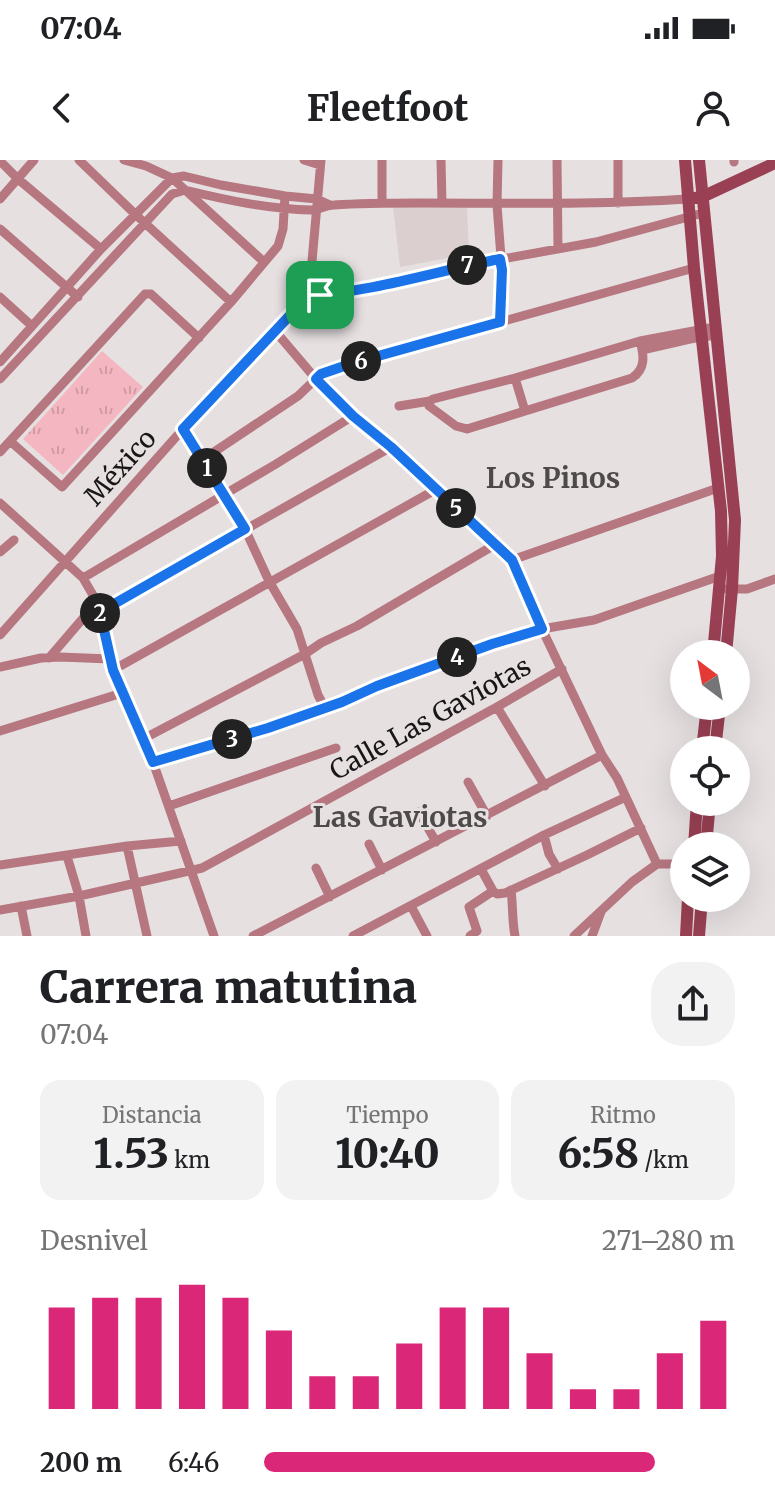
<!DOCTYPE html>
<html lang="es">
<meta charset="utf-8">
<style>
:root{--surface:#fff;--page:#f2f2f2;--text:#202124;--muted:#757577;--accent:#db2777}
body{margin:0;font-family:Merriweather,serif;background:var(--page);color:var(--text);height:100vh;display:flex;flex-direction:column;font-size:30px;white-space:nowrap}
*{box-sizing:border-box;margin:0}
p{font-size:26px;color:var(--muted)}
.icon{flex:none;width:44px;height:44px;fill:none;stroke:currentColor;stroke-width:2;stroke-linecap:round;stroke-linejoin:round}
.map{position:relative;height:776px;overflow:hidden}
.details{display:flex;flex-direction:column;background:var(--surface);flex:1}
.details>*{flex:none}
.needle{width:52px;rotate:328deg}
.controls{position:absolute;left:670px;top:480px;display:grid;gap:16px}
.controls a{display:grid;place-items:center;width:80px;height:80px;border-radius:50%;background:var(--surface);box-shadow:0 8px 32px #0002;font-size:40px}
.pin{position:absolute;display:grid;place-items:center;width:68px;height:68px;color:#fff;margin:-34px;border-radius:16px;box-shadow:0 4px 12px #0006}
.km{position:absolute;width:40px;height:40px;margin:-20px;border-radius:50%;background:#222;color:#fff;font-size:22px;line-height:40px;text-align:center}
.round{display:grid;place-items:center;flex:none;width:84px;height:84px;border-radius:32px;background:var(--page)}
.summary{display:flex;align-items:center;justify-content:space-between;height:136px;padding:0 40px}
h1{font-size:44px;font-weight:800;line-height:60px}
.metrics{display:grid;grid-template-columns:repeat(3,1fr);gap:12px;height:136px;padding:8px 40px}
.metrics div{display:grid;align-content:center;border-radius:20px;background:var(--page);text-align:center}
.metrics b{font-size:40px;font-weight:800}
.metrics small{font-size:22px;font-weight:400}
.metrics p{font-size:22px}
.chart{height:224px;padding:16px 40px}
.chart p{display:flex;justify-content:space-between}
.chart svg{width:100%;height:144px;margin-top:8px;stroke:var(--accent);stroke-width:6}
ul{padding:0 40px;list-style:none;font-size:26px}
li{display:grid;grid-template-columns:128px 96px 1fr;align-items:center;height:60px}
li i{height:20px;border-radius:10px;background:var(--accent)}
.status{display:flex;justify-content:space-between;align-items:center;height:56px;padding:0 40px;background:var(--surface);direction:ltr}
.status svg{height:22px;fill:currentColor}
header{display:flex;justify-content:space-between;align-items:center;height:104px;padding:0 40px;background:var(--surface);font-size:36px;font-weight:800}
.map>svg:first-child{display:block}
.built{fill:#dccfd0}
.park{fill:url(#park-tufts)}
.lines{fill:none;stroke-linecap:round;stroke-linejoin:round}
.street{stroke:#b67781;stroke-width:9}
.secondary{stroke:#9a4054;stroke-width:12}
.route-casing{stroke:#fff;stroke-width:16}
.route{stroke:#1a73e8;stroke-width:10}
.labels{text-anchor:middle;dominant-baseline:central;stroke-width:6;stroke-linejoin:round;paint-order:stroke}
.street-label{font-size:26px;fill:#181617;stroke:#e6e0e1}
.neighbourhood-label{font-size:28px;font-weight:bold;fill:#4e4a4a;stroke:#e6e0e1}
</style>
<div class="status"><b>07:04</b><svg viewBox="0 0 49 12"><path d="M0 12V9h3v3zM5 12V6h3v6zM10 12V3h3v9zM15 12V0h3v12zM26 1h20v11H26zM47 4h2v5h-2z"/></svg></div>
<header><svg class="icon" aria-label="back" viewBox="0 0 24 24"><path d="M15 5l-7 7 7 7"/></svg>Fleetfoot<svg class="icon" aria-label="person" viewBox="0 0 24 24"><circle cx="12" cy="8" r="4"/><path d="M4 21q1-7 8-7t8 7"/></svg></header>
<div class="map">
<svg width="775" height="776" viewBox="0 0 775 776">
<defs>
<pattern id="park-tufts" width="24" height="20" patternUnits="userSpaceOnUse" patternTransform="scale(2)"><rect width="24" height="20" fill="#f4b6c0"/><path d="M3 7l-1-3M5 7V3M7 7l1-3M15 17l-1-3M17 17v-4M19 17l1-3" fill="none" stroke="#d09ca4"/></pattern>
</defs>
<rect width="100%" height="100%" fill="#e6e0e1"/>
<path class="built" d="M467 45 469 94 400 107 393 47Z"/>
<path class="park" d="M102 191 143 227 63 315 23 279Z"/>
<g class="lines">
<path class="street" d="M79 0 135 54 231 142
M124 0 146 6 172 18 264 102
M304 0 320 5
M382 0V43
M441 0 442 43
M498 0 497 45 502 110 500 162
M557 0 558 89
M618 0V43
M734 0V2
M0 1 18 19 101 89
M0 39 34 0
M0 69 78 137
M309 135 338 134 370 129 453 108 596 82 703 53
M309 135 321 0
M0 137 32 166
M276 172 316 219 353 256 391 287 512 400 542 469 602 595 617 618 657 704
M640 181C644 195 646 209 632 218L467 269 456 266 429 246 430 241 433 239 515 218 640 181 715 167
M642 190 690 179 716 175
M0 202 101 89 172 18 184 16 221 25 285 36 317 39 330 45
M515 218 525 251
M0 219 172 34 185 30C226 40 268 49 311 50 319 50 326 45 334 45 363 43 391 43 420 43 509 43 598 45 687 39
M399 246 430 241
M183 269 245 369 269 421 297 469 318 535 325 548
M10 281 62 327 231 142 278 86 283 69 285 36
M0 292 145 134H151L199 178
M202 300 298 236 321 214 353 203 694 108
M0 343 83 418 97 442 113 510 153 602 214 776
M0 392 14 380
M512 400 718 328
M83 418 276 304 353 256
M727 429H747L775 419
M100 452 391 287
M0 475 183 269 309 135
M49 498 97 442
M0 507 41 498 60 497 110 499
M113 510 435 330
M497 547 545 626
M0 571 122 533
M143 579 305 494 321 483 357 466 496 384
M153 602 268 568 342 542 377 526 492 484 542 469 594 460 720 416
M468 622 487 656
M169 646 336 588
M419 652 436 682
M544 675 549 694 558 709
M369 684 382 710
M127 686 147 776
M67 696 79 736 86 776
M0 705 127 686 181 681
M316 708 330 737
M481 709 493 731
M511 730C513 745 512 761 515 776
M493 731 497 734 505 733 587 695 641 668
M21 746 27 776
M411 746 427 776
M0 750 79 736 202 708 497 547 562 509
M253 776 602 595
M353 776 544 675 626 637
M470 776 477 771 469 747 493 731
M574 776 632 722 657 704H684
M592 776 601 752"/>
<path class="secondary" d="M685 0 694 108 721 351 722 396 713 494
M699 0 735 360 732 429 726 494
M695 38 702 37 775 3
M702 590 707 546
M715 590 720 546
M694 686 697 642
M706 686 710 642
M686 776 688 738
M699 776 702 738"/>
</g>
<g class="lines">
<g class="route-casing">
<path id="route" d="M500 99 502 110 500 162 353 203 321 214 316 219 353 256 391 287 512 400 542 469 492 484 377 526 342 542 268 568 153 602 113 510 100 452 245 369 183 269 309 135C374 132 436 111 500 99Z"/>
</g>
<use href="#route" class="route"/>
</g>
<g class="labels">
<g class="street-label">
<text transform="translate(120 307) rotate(-48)">México</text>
<text transform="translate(430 558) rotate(-29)">Calle Las Gaviotas</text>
</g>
<g class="neighbourhood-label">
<text x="553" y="318">Los Pinos</text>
<text x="400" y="657">Las Gaviotas</text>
</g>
</g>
</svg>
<div class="controls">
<a><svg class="needle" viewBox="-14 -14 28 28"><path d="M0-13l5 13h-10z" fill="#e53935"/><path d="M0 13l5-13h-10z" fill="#757577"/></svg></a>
<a><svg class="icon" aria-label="locate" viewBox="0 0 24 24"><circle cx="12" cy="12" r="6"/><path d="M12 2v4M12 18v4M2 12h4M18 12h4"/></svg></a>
<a><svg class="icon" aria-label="layers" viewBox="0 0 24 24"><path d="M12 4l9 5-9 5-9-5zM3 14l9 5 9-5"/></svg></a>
</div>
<div class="pin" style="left:320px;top:135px;background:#1e9e55"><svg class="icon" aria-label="arrive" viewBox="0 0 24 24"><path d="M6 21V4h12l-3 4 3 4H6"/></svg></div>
<b class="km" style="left:207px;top:308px">1</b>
<b class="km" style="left:100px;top:453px">2</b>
<b class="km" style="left:232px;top:579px">3</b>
<b class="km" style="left:457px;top:497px">4</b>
<b class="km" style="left:456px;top:348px">5</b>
<b class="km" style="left:361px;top:201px">6</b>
<b class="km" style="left:467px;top:105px">7</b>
</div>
<section class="details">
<div class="summary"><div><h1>Carrera matutina</h1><p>07:04</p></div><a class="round"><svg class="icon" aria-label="share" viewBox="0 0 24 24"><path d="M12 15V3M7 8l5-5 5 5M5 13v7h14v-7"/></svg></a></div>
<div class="metrics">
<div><p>Distancia</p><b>1.53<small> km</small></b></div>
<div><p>Tiempo</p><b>10:40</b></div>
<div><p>Ritmo</p><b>6:58<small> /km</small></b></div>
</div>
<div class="chart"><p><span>Desnivel</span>271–280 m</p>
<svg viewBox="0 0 160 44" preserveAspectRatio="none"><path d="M5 44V13M15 44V10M25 44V10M35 44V6M45 44V10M55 44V20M65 44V34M75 44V34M85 44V24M95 44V13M105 44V13M115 44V27M125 44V38M135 44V38M145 44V27M155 44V17"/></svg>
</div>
<ul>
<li><b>200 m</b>6:46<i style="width:83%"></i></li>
</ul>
</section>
